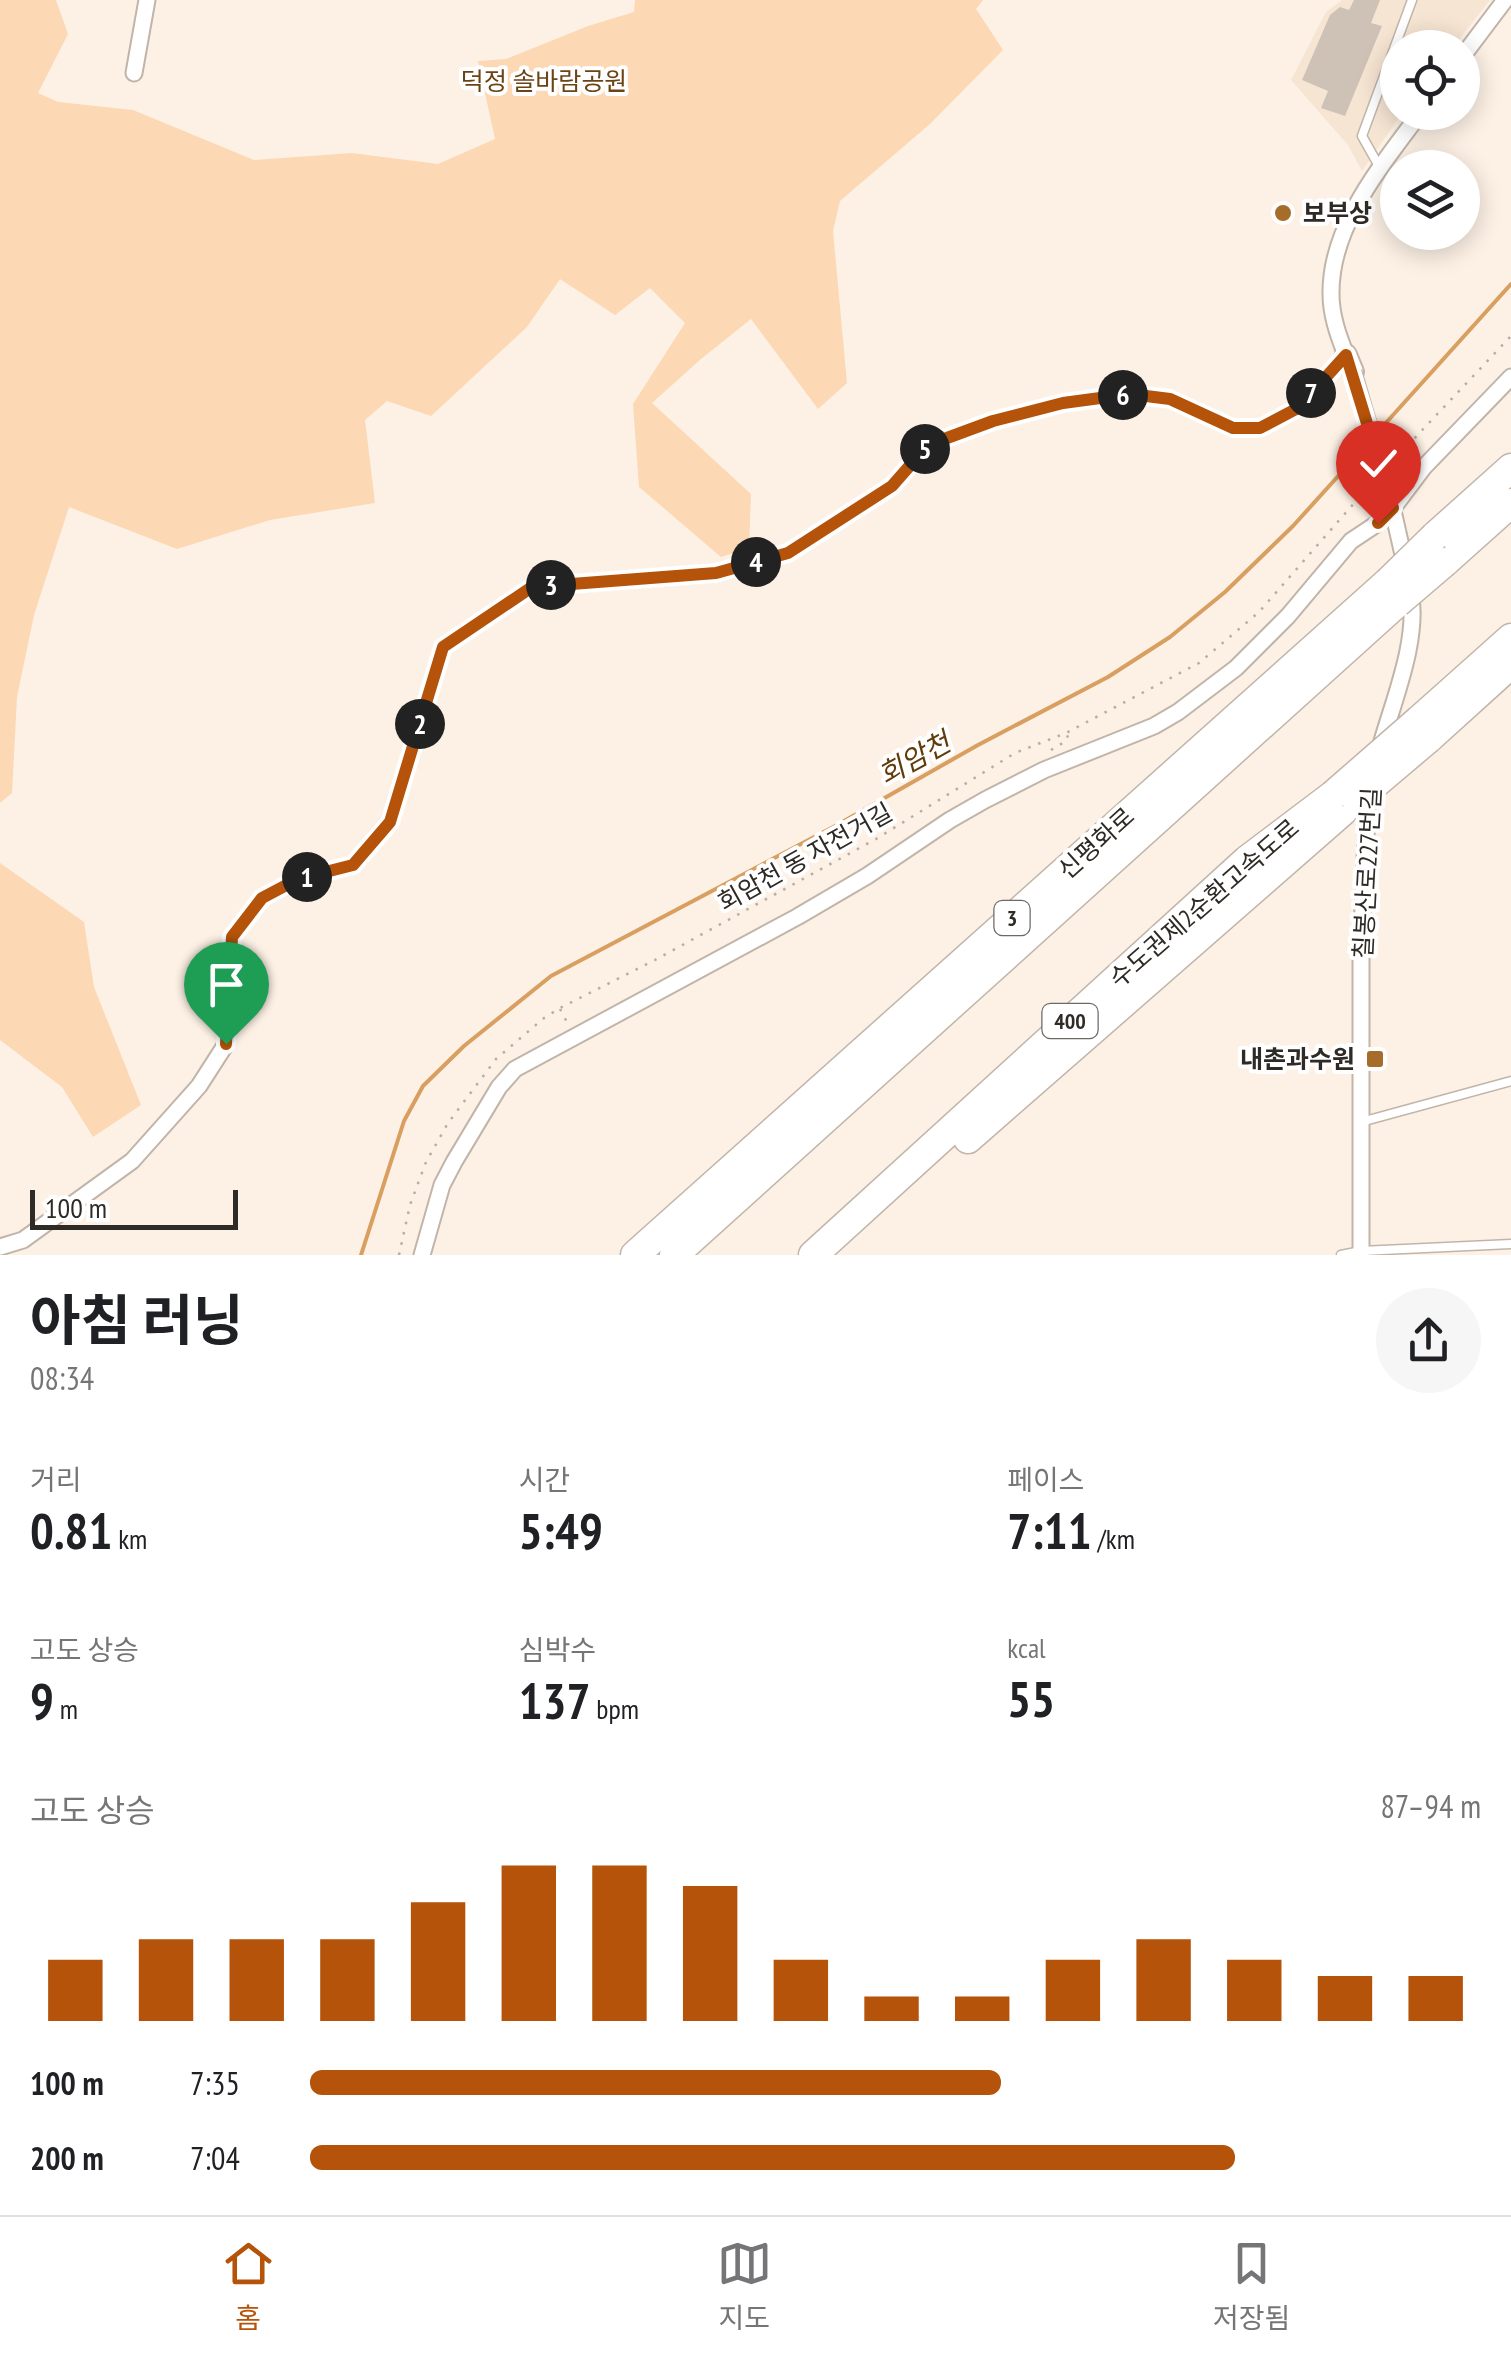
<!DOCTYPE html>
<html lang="ko">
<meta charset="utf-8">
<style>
:root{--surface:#fff;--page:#f6f6f6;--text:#202124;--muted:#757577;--line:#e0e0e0;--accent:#b45309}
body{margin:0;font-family:"PT Sans Narrow","Noto Sans KR",sans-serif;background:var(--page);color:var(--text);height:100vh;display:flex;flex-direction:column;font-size:38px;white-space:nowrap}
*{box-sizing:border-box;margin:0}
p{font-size:32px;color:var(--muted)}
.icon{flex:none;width:55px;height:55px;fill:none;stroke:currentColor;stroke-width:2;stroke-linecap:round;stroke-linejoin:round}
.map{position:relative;height:1255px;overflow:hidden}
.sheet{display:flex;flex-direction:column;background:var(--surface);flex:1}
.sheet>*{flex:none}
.fabs{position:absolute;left:1380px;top:30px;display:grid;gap:20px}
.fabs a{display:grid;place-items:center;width:100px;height:100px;border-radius:50%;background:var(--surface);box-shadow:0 5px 25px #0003;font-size:50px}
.scale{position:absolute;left:30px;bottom:25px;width:208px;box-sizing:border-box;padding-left:10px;border:5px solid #2e2a25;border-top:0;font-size:28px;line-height:35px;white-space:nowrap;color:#2e2a25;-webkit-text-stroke:8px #fff;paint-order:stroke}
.pin{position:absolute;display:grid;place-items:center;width:85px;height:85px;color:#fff;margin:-102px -42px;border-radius:50% 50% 50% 0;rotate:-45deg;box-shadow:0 0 10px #0007}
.pin .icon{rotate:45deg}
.km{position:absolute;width:50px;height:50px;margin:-25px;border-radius:50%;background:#222;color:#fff;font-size:28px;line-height:50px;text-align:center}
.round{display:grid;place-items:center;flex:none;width:105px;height:105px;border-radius:52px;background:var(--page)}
.summary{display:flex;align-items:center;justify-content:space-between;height:170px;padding:0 30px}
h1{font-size:55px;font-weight:700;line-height:75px}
.metrics{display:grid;grid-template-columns:repeat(3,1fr);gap:15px;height:170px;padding:10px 30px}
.metrics div{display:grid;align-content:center}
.metrics b{font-size:50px;font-weight:700}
.metrics small{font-size:28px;font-weight:400}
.metrics p{font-size:28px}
.chart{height:280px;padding:20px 30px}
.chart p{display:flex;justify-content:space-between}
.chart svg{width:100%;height:180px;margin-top:10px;stroke:var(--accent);stroke-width:6}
ul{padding:0 30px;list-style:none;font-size:32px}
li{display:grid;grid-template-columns:160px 120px 1fr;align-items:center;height:75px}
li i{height:25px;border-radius:12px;background:var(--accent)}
.tab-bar{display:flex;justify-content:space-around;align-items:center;height:140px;border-top:2px solid var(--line);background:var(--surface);font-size:28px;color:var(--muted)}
.tab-bar a{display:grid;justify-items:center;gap:5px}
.tab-bar .active{color:var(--accent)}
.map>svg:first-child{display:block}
.built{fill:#f7e5d3}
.green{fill:#fcd8b4}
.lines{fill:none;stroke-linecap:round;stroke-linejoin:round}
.stream{stroke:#d89f61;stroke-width:4}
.building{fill:#cec2b6}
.lane-casing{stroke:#c1b5a9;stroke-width:11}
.street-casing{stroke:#c1b5a9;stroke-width:19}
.secondary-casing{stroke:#c1b5a9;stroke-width:24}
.highway-casing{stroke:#c1b5a9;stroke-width:31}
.path{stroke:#b6ada3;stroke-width:2.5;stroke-dasharray:2.5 8;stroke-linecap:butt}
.lane{stroke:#fff;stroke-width:8}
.street{stroke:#fff;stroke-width:15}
.secondary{stroke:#fff;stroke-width:20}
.highway{stroke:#fff;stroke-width:28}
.street-bridge-casing{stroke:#c1b5a9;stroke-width:19;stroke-linecap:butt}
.highway-bridge-casing{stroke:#c1b5a9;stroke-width:31;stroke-linecap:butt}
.street-bridge{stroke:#fff;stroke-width:15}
.highway-bridge{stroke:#fff;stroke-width:28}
.route-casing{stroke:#fff;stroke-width:20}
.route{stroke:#b45309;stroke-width:12}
.poi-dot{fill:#a56c2a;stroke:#fff;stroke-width:4}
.labels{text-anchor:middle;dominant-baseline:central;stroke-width:8;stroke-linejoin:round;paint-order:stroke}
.shield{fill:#fff;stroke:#6d6a66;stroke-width:2.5}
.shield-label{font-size:22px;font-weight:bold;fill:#2e2a25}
.park-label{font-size:25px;fill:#6b4415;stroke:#fff}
.poi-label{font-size:25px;font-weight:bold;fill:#2e2a25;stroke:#fff;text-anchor:start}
.street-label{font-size:25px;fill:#2e2a25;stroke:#fff}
.water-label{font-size:28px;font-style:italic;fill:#623b0a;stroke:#fff}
</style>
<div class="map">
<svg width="1511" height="1255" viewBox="0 0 1511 1255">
<rect width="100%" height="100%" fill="#fdf1e5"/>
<path class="built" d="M1342 0H1490L1453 47 1398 48V112L1402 113 1362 171 1348 145 1291 80 1326 12Z"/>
<path class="green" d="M0 0H56L68 34 38 93 58 102 133 110 254 160 352 153 438 164 495 139 478 61 506 59 588 26 634 12 635 0H983L976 9 1003 50 930 124 840 201 833 231 847 383 818 409 751 319 701 359 652 403 751 494 749 548 721 557 639 487 633 404 685 323 650 288 615 315 560 279 527 327 431 416 387 401 365 420 375 503 270 520 177 549 69 507 34 615 17 697 12 793 0 803Z
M0 863 84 922 94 987 141 1105 93 1137 62 1087 0 1040Z"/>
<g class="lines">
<path class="stream" d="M1375 435 1511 284
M361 1255 404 1121 423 1086 464 1046 551 976 837 825 978 745 1108 677 1170 637 1225 592 1293 526 1369 442"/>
</g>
<path class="building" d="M1354 0H1380L1371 23 1382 26 1345 116 1321 108 1328 91 1302 80 1330 15 1340 7 1349 10Z"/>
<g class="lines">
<g class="lane-casing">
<path id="lane" d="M1380 168 1362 136 1412 0
M1361 1122 1511 1081
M1341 1255 1361 1251 1511 1244"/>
</g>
<g class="street-casing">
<path id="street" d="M1462 57 1505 0
M134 73 147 0
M1391 502 1406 568
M1380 748C1393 701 1420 639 1410 590
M0 1247 23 1240 132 1161 199 1086 226 1044 232 937 262 898 299 879 353 865 390 821 443 647 532 587 717 573 788 553 892 486 929 445 993 421 1063 403 1130 394 1170 399 1233 428H1260L1298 408 1346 355C1338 335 1331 315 1331 294 1330 225 1383 164 1421 112
M422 1255 442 1185 454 1162 499 1087 515 1069 797 917 867 876 950 820 985 800 1044 770 1154 726 1178 712 1236 668 1288 616 1351 541 1378 523 1393 508 1424 467 1511 377
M1361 1255V955L1368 789"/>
</g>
<g class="secondary-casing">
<path id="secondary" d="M1346 355 1353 372"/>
</g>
<g class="highway-casing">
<path id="highway" d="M1435 536 1511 468
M1445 562 1511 503
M1419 720 1511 638
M1428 739 1511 664
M968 1139 1343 811
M635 1255 1388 582
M674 1255 1397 603
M813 1255 1247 860 1333 795"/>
</g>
<path class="path" d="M1393 461 1511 336
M1051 750 1066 741 1069 732
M560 1009 568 1024
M399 1255 410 1205 426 1162 448 1123 496 1059 544 1018 560 1008 655 960 876 839 1015 753 1066 733 1199 663 1259 612 1370 485"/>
<use href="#lane" class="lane"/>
<use href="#street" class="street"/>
<use href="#secondary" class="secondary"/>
<use href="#highway" class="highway"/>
<g class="street-bridge-casing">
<path id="street-bridge" d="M1353 372 1390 498"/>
</g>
<g class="highway-bridge-casing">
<path id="highway-bridge" d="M1388 582 1435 536
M1397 603 1445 562
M1333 795 1419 720
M1356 800 1428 739"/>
</g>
<use href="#street-bridge" class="street-bridge"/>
<use href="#highway-bridge" class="highway-bridge"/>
</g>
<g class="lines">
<g class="route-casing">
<path id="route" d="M226 1044 232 937 262 898 298 879 353 865 390 822 443 647 532 587 716 573 788 553 892 486 928 445 993 421 1063 403 1130 394 1170 399 1233 428H1260L1298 408 1346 355 1393 508 1378 523"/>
</g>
<use href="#route" class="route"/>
</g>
<g class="poi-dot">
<circle cx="1283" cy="213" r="10"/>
<rect x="1365" y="1049" width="20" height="20" rx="5"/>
</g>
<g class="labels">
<g class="shield">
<rect x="994.5" y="901" width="35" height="34" rx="8"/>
<rect x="1042.5" y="1004" width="55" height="34" rx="8"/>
</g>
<g class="shield-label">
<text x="1012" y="918">3</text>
<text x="1070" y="1021">400</text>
</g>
<g class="park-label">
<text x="544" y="81">덕정 솔바람공원</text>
</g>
<g class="poi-label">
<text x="1303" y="213">보부상</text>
<text x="1355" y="1059" text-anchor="end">내촌과수원</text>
</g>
<g class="street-label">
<text transform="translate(1096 843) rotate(-42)">신평화로</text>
<text transform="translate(805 857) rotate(-29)">회암천 동 자전거길</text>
<text transform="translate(1367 873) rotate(-87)">칠봉산로227번길</text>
<text transform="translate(1204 903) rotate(-41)">수도권제2순환고속도로</text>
</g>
<g class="water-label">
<text transform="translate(914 758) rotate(-29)">회암천</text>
</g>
</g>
</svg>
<div class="fabs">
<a><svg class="icon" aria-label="locate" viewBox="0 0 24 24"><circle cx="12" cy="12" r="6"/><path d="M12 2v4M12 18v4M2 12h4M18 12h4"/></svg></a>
<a><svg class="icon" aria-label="layers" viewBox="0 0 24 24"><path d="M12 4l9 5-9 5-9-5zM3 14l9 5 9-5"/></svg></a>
</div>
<div class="scale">100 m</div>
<div class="pin" style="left:226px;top:1044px;background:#1e9e55"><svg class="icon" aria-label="arrive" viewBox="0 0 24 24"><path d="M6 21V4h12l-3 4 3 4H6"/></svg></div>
<div class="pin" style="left:1378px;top:523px;background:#d93025"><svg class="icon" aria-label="check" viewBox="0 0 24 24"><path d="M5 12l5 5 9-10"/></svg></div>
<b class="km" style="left:307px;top:877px">1</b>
<b class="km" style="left:420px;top:724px">2</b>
<b class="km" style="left:551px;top:585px">3</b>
<b class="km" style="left:756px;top:562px">4</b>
<b class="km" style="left:925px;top:449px">5</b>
<b class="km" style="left:1123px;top:395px">6</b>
<b class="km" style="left:1311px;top:393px">7</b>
</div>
<section class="sheet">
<div class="summary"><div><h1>아침 러닝</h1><p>08:34</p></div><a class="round"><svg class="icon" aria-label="share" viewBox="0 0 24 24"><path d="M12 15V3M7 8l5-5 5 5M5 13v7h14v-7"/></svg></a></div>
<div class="metrics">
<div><p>거리</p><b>0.81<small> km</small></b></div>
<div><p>시간</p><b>5:49</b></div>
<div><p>페이스</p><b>7:11<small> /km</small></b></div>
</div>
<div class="metrics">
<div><p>고도 상승</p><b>9<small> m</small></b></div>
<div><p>심박수</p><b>137<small> bpm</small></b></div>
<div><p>kcal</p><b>55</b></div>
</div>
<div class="chart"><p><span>고도 상승</span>87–94 m</p>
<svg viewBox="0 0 160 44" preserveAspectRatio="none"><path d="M5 44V29M15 44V24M25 44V24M35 44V24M45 44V15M55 44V6M65 44V6M75 44V11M85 44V29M95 44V38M105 44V38M115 44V29M125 44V24M135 44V29M145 44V33M155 44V33"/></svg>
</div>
<ul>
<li><b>100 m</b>7:35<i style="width:59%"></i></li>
<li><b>200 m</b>7:04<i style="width:79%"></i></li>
</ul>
</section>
<nav class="tab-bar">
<a class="active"><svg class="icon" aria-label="home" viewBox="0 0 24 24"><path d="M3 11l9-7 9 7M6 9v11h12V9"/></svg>홈</a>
<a><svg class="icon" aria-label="map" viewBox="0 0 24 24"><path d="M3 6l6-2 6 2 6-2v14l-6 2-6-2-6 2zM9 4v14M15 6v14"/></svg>지도</a>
<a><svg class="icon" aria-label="saved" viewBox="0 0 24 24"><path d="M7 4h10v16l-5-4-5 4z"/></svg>저장됨</a>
</nav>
